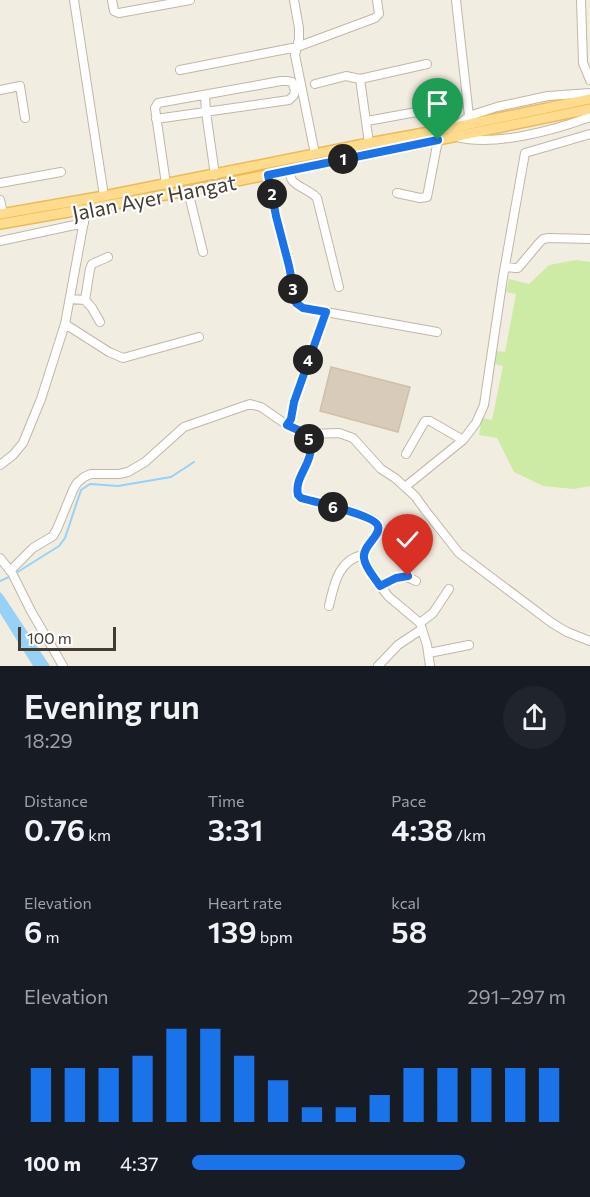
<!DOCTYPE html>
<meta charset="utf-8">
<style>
:root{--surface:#171b24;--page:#20242c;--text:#f1f3f6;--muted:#9ea1a6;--accent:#1a73e8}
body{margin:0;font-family:Commissioner,sans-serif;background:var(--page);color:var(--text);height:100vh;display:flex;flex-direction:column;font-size:22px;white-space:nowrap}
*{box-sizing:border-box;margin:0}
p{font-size:20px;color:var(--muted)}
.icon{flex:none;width:33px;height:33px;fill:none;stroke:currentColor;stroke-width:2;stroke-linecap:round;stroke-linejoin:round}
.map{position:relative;height:666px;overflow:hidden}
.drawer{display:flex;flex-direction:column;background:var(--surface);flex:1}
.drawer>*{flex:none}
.scale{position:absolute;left:18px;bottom:15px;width:98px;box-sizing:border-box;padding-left:6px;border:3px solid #443c32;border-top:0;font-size:16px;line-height:21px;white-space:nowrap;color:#443c32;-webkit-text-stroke:4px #fff;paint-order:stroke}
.pin{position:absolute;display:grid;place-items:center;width:51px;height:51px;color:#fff;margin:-62px -26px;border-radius:50% 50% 50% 0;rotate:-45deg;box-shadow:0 0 6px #0007}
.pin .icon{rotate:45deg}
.km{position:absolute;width:30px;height:30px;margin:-15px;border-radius:50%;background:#222;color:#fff;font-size:16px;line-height:30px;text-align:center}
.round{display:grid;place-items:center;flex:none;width:63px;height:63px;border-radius:32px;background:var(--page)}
.summary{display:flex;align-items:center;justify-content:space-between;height:102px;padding:0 24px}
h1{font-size:33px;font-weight:600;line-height:45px}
.figures{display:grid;grid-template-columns:repeat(3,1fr);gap:9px;height:102px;padding:6px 24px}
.figures div{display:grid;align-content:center}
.figures b{font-size:30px;font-weight:600}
.figures small{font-size:16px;font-weight:400}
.figures p{font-size:16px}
.chart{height:168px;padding:12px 24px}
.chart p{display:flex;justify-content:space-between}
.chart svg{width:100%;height:108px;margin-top:6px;stroke:var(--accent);stroke-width:6}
ul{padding:0 24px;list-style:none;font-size:20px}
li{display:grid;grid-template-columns:96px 72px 1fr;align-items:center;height:45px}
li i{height:15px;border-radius:8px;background:var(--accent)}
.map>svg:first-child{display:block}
.green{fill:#ceeba6}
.water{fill:#97d2f6}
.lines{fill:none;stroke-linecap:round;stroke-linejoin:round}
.stream{stroke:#97d2f6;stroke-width:2}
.building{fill:#d8cbb9;stroke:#d0bfa9;stroke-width:1.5}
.minor-casing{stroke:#c1b7a7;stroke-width:10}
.major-casing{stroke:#edba55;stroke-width:12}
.minor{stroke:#fff;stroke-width:8}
.major{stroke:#ffdb8e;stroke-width:9}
.route-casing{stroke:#fff;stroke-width:12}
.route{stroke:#1a73e8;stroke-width:8}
.labels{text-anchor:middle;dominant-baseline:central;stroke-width:4.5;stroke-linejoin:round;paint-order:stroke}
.street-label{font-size:21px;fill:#443c32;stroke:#fff}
</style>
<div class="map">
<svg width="590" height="666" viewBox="0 0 590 666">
<rect width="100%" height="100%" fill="#f2ede1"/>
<path class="green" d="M576 260 590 262V486L574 489 543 486 514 472 497 438 479 435 482 418 492 420 503 366 493 364 496 351 505 352 516 294 506 292 509 279 529 284 549 265Z"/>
<path class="water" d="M0 592 3 595 50 666H33L0 613Z"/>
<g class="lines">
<path class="stream" d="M16 573 59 546 65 538 81 490 90 484 118 486 171 477 194 462
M0 581 11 576"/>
</g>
<path class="building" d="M331 367 410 387 398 432 320 411Z"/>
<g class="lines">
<g class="minor-casing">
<path id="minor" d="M74 0 104 196
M112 0 114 11 119 13 190 0
M294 0 299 28V39L295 55 315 154
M456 0 469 116
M581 0 583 63 590 80
M180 70 297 47 375 18 379 14 377 0
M315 84 346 76 360 79
M0 90 20 86 25 118
M205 95 206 112 215 175
M156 119 289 100 294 95 295 90 292 82 287 81H281L158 103 155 108 166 184
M367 121 444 107
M458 125 469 116 497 107 548 96 590 93
M457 137C494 147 555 130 590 117
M369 143 360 79 427 64
M290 170C290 173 290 177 292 180 295 186 310 190 317 198L339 287
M268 175 276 216 289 266 296 303C303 310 316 310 326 312L294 402 291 419 287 425
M0 183 61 172
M188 191 203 252
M397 193 420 198 427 197 438 140
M0 200 3 213
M0 241 84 223
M505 267 515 268H518L539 243 543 239 549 238 590 239
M70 299 85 300 92 308 100 322
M85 300 90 269 92 264 108 257
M326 312 437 332
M65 324 109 352 123 358 199 337
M307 434 311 450 297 485C296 490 296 495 301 498 314 502 368 513 376 522 379 525 378 526 378 531L365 550 363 555 364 561 380 586 389 597 420 623 427 645 430 666
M406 454 425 421H430L463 440
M0 465 13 455 23 443 41 399 65 324 86 210
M405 487 463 440 476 423 484 405 503 277 525 153 590 134
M0 558 12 573 31 611 63 666
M10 571 33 548 53 536 57 529 73 490 77 483 84 477 91 474H119L128 472 145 462 184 427 250 404 261 407 287 425 301 432 307 434 339 433 353 438 381 469 395 478 415 496 425 510 459 553 552 623 567 632 590 641
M380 586C393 580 402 573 416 581
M329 606C334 585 338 560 363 555
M420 623 433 613 449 589
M429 653 469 645
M378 666 398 645 422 629"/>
</g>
<g class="major-casing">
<path id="major" d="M0 214 104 196 369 143 451 128 590 99
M0 224 188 191 590 109"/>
</g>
<use href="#minor" class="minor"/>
<use href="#major" class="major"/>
</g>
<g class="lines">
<g class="route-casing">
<path id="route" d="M408 576 396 578 380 586C375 578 365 568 364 558 362 546 381 536 378 526 375 515 314 502 301 498L298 495C294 478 311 465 311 448 311 443 309 438 307 434L287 425 291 419 294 402 326 312 303 308 296 303 289 266 276 216 268 175 438 140"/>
</g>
<use href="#route" class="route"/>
</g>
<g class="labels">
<g class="street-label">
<text transform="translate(154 197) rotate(-11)">Jalan Ayer Hangat</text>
</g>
</g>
</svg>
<div class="scale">100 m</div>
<div class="pin" style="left:438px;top:140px;background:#1e9e55"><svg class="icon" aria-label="arrive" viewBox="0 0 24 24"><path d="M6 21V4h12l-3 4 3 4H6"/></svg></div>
<div class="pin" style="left:408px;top:576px;background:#d93025"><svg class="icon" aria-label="check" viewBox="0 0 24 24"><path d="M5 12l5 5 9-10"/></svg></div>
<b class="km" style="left:343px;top:159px">1</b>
<b class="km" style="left:272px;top:194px">2</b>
<b class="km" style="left:293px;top:289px">3</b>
<b class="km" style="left:308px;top:360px">4</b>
<b class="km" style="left:309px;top:439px">5</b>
<b class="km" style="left:333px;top:507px">6</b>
</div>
<section class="drawer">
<div class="summary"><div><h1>Evening run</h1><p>18:29</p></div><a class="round"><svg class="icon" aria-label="share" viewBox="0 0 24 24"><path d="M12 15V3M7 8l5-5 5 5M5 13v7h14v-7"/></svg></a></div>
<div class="figures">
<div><p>Distance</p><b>0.76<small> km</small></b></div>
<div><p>Time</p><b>3:31</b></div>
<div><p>Pace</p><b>4:38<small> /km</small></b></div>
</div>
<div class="figures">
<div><p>Elevation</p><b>6<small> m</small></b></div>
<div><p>Heart rate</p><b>139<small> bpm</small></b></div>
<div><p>kcal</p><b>58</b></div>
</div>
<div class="chart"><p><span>Elevation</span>291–297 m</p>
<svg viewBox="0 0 160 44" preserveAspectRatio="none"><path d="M5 44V22M15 44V22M25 44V22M35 44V17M45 44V6M55 44V6M65 44V17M75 44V27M85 44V38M95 44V38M105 44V33M115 44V22M125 44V22M135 44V22M145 44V22M155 44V22"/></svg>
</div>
<ul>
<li><b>100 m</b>4:37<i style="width:73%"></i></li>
</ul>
</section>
